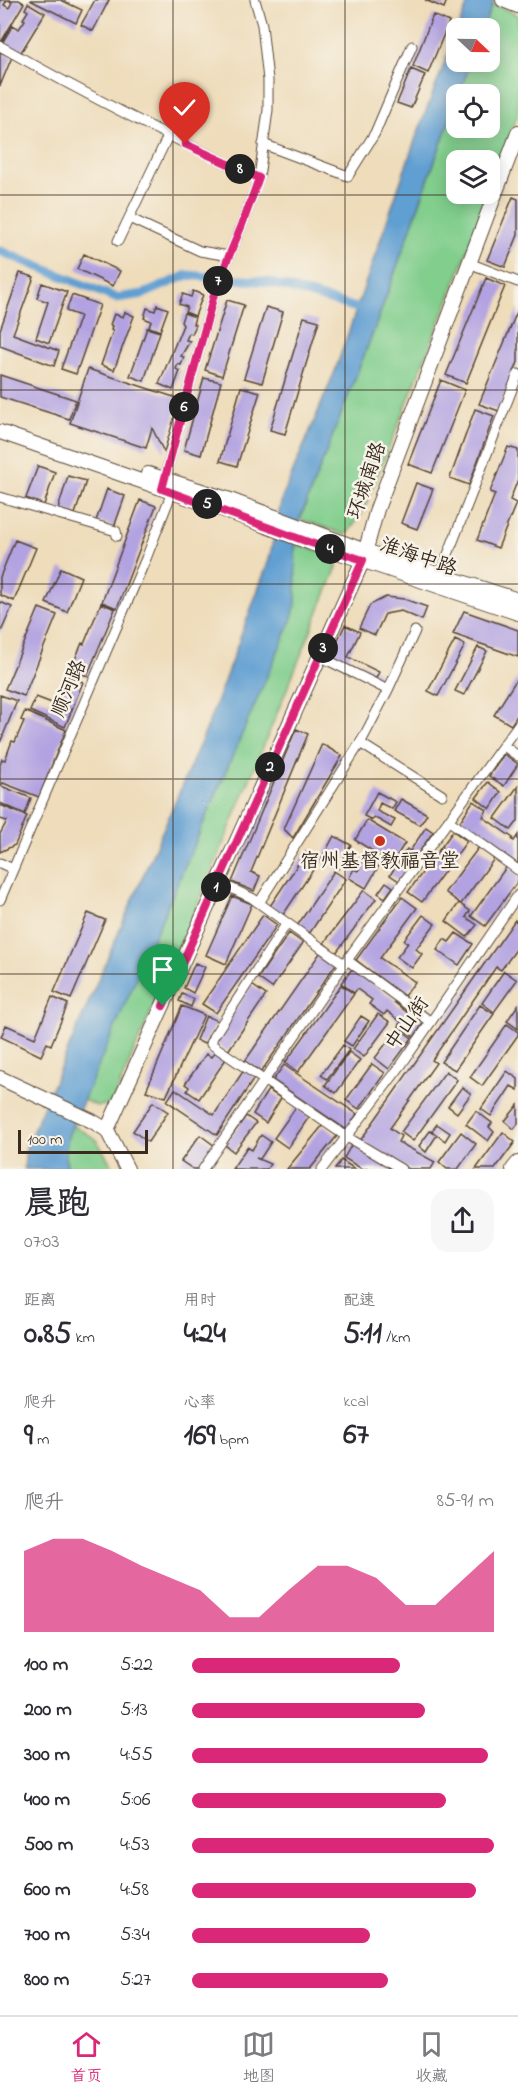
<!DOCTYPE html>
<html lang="zh">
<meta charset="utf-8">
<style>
:root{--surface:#fff;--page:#f7f7f7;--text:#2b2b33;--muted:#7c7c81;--line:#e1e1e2;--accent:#db2777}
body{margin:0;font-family:"Indie Flower","LXGW WenKai TC",sans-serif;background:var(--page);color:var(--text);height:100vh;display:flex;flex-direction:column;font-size:22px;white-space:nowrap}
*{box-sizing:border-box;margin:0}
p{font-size:20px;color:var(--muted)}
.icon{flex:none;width:33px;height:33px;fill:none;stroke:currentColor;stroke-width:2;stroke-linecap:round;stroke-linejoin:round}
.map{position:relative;height:1169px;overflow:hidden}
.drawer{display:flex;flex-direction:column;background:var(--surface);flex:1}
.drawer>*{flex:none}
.needle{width:39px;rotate:112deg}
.controls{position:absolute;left:446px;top:18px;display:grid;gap:12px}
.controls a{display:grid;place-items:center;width:54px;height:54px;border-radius:12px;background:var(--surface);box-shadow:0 3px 15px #0003;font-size:30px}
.scale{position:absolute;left:18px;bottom:15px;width:130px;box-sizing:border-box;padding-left:6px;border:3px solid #3b2a1e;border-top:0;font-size:16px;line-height:21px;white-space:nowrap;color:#3b2a1e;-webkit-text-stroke:4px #f7f3e8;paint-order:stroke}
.pin{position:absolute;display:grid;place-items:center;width:51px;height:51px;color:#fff;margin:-62px -26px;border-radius:50% 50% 50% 0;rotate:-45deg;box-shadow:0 0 6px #0007}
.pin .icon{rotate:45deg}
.km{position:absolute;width:30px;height:30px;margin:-15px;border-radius:50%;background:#222;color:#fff;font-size:16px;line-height:30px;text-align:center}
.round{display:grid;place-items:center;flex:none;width:63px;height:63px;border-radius:18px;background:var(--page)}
.headline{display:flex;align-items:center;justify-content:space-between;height:102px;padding:0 24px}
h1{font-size:33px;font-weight:700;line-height:45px}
.metrics{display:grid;grid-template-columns:repeat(3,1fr);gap:9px;height:102px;padding:6px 24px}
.metrics div{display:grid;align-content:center}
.metrics b{font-size:30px;font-weight:700}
.metrics small{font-size:16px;font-weight:400}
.metrics p{font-size:16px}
.chart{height:168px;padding:12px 24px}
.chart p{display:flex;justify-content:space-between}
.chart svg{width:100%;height:108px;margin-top:6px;fill:var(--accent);opacity:.7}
ul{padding:0 24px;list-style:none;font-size:20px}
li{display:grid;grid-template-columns:96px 72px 1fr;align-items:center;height:45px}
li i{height:15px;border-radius:8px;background:var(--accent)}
.tabs{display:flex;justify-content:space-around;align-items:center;height:84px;border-top:2px solid var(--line);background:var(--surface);font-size:16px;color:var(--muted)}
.tabs a{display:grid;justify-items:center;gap:3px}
.tabs .current{color:var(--accent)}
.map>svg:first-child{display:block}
.green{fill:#81ce8d;stroke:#5e7c56;stroke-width:1.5;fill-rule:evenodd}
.water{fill:#619fd2;stroke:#4e6478;stroke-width:1.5}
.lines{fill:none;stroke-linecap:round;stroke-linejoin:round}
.canal{stroke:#619fd2;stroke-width:9}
.building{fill:#b2a2e1}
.street-casing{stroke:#564535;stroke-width:11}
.secondary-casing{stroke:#564535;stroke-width:16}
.street{stroke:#fff;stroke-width:9}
.secondary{stroke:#fff;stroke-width:14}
.route-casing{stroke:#fff;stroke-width:12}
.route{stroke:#db2777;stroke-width:8}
.grid{fill:none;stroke:#3b2a1e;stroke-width:1.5;stroke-opacity:0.55}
.poi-dot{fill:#c8321e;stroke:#f7f3e8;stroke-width:2}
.labels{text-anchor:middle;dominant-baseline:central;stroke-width:5;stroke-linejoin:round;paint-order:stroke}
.street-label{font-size:20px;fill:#3b2a1e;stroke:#f7f3e8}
.poi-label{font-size:20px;fill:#3b2a1e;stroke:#f7f3e8}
</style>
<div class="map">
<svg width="518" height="1169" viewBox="0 0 518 1169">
<rect width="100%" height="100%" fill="#f7f3e8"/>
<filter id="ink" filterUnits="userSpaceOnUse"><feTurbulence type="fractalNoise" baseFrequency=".0167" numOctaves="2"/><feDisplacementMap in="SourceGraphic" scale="12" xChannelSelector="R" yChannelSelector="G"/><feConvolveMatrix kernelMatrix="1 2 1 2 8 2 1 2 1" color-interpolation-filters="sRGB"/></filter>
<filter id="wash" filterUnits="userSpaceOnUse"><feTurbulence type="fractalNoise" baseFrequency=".008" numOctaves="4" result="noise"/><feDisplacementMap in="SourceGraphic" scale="24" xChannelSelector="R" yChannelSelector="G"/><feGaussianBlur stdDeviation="1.35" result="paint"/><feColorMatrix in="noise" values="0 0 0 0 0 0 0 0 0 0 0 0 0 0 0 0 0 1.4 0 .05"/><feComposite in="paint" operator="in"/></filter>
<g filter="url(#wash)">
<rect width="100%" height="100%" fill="#eedcba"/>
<path class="green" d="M492 4 518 15V114L458 276 370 495 361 515 346 535 300 519 377 322 456 102V128H489V94H459L471 62H489V28H483ZM456 160H489V194H456Z
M293 544 324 552 335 559 337 567 217 859 114 1098 107 1105 97 1106 79 1098Z
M70 1124 96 1139 114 1169H62Z"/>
<path class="water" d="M469 0H494L483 28H458Z
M456 33V62H471L459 94H456V102L377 322 300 519 295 537 296 604 291 621 68 1136 65 1157 68 1169H24L26 1147 206 730 269 560 282 498 335 371 415 140Z"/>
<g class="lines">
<path class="canal" d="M0 251 116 298 144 294 187 275 268 282 357 308"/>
</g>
<g id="blocks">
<path class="building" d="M0 0H7L4 5 9 8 12 2 8 0H19L24 3 0 44Z
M30 0H61L82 10 76 23Z
M95 0H109L93 31 81 25Z
M425 0H447L444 8Z
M28 3 45 13 20 54 2 43 13 25 19 29 25 20 23 19 28 11 25 9Z
M433 15 449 22 428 73 413 66Z
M0 52 12 57 0 86Z
M411 69 425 75 411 108 397 103Z
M513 197 518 199V235L505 267 487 260Z
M84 254 120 271 113 286 77 269Z
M20 273 34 277 13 334 59 351 54 366 0 346V330Z
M486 278 505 286 466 383 446 375Z
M42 283 67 292 49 343 36 338 48 302 37 298Z
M193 291 203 295 195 316 185 312 187 307 179 304 183 294 191 297Z
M72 295 100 305 76 374 61 369 80 316 66 311Z
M227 300 244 305 222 376 205 370Z
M157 305 168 309 160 331 149 327 151 321 144 318 147 308 155 311Z
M266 307 283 312 262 383 244 378Z
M518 309V362L499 411 479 404Z
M125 312 134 316 114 370 101 365 113 331 111 330 112 326 110 325 114 314 123 317Z
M184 313 195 317 193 324 196 325 192 334 189 333 186 340 190 341 181 356 184 357 181 365 178 364 176 369 180 371 173 390 159 384 183 325 181 322Z
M304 317 319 321 285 434 270 430Z
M147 328 160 332 144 381 130 376Z
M88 369 180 399 164 452 152 428 146 448 70 423Z
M0 375 76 400 69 419 0 397Z
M204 378 221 382 201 455 184 450Z
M441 380 465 390 432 473 408 464Z
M241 387 260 392 237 466 220 461Z
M475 409 494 416 469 485 450 478Z
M508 447 518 450V479L510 500 516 503 498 548 477 540 495 494 490 492Z
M38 466 55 472 44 505 26 498Z
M68 476 86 481 75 514 58 509Z
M416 483 433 489 417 529 401 523Z
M107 489 125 496 114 527 96 521Z
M140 500 156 506 117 608 102 602Z
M15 540 36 548 14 601 0 595V577Z
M61 568 81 577 67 612 46 603Z
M386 597 404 599 427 607 422 620 401 611 385 614 375 635 359 628 370 605Z
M0 602 12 607 0 634Z
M101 603 115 609 87 676 71 669 82 643 84 644Z
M39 608 57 615 24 696 5 689Z
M464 611 518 630V657L453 634Z
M345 625 360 632 348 657 379 672 375 680 329 658Z
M455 640 465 645 438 696 428 691Z
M478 647 487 651 464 695 455 691Z
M68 676 83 682 65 727 30 711 36 697 57 705Z
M518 677V714L511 725 494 715Z
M0 695 17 701 0 743Z
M25 711 66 730 39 797 3 783 1 786 31 798 25 814 0 803V765L2 759 5 760 12 741 15 742 24 721 21 720Z
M296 729 308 734 251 872 260 876 254 891 232 882Z
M322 744 342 756 293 838 284 829Z
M504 754 518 764 504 786 489 776Z
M488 782 501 792 490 809 476 798Z
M518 786V821L511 830 495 818Z
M377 792 396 802 392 809 380 803 377 811 395 820 391 827 374 817 372 820 364 816Z
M401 799 427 814 420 825 394 811Z
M473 801 487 810 483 817 513 838 512 840 514 841 518 835V864L459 823Z
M0 805 27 816 15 845 0 852V834L7 821 0 819Z
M367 820 405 843 392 863 355 840Z
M426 827 433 832 399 881 390 875 407 849 410 851Z
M453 831 467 841 422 902 408 892Z
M334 836 351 845 338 869 321 860Z
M479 847 494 859 461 904 445 892Z
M306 852 319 861 283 915 270 906Z
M367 854 381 862 366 888 349 878 354 869 358 871Z
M507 866 518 874V881L485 926 471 916Z
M334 871 346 879 309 934 297 926Z
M386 882 393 887 385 898 378 893Z
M364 890 376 899 336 953 324 943Z
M232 896 252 904 226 964 206 955Z
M402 897 417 908 380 958 415 982 404 996 356 960Z
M459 903 470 911 466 917 477 925 467 937 446 921Z
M88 913 105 920 71 999 54 992Z
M263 915 277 925 216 1013 202 1004Z
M423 915 435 924 416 949 422 954 412 968 397 957 408 943 404 940Z
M515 920 518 923V947L501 970 496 967 432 1060 436 1063 390 1128 401 1136 398 1142 435 1162 431 1169H409L360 1141Z
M289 933 303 943 272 988 258 978Z
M456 933 473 944 459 965 437 950 444 939 449 942Z
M320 953 336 964 261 1072 245 1061Z
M195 963 205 967 193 993 184 988Z
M352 969 395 1000 394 1002 408 1013 409 1011 424 1022 414 1037 399 1026 401 1022 387 1011 384 1015 369 1004 372 1000 357 989 354 993 341 983Z
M504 971 517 980 494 1012 482 1003Z
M252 985 266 995 228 1051 213 1042Z
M341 985 354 994 298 1072 285 1063Z
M182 994 194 999 191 1007 179 1001Z
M52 997 68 1004 51 1045 47 1043 41 1056 1 1037 6 1025 35 1038Z
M480 1005 494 1014 455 1070 441 1062Z
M518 1005V1029L507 1021Z
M182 1006 204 1015 166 1097 146 1091Z
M378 1014 390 1022 364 1057 353 1049Z
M206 1016 218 1021 204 1044 196 1040Z
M361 1016 369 1021 352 1046 344 1041Z
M507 1024 518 1032V1035L482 1086 470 1077Z
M398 1028 412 1038 389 1069 375 1058Z
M343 1045 349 1050 327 1079 321 1075Z
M215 1052 226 1059 199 1099 187 1091 189 1087 185 1084 206 1054 211 1057Z
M349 1052 360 1060 336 1093 325 1085Z
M372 1064 385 1073 359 1109 346 1100Z
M284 1065 357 1114 347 1130 273 1080Z
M244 1070 255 1077 217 1135 167 1101 175 1089 214 1115Z
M446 1071 457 1080 413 1141 401 1132Z
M507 1071 518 1079V1090L511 1086 491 1116 481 1109Z
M462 1087 471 1094 457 1113 448 1106Z
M268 1090 281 1098 266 1123 253 1114Z
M153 1102 168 1112 148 1142 133 1131Z
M518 1105V1124L514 1129 505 1121Z
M296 1107 309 1117 288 1148 274 1138Z
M476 1111 492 1123 489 1127 494 1132 488 1141 466 1124Z
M246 1116 256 1123 234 1152 225 1145Z
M437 1124 450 1133 445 1141 432 1131Z
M323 1125 337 1136 310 1169H287Z
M430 1131 437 1135 426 1152 419 1146Z
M461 1132 476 1144 458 1169H447L439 1162Z
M503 1132 515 1142 495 1169H476Z
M200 1135 215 1146 199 1169H193L181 1161Z
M261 1135 271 1142 260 1159 256 1158 270 1164 267 1169H232L247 1147 252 1150Z
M352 1144 392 1169H362L344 1158Z
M341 1160 355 1169H335Z"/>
</g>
</g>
<g filter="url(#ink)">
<use href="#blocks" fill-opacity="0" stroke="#564535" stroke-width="1.5"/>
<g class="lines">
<g class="street-casing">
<path id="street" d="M0 46C85 94 170 138 259 178
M263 144 348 176 375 133 412 46
M129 218 200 251 229 256
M118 241 168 136
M469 263 518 282
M163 485 216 287 242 225 259 178 268 110V80L262 25 255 0
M0 497 116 531 117 536
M440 575 518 374
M388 690 415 631
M360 743 442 795
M504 746 518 756
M448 820 518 870
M0 863 13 869
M218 882 252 898 344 964
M0 900 147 556 172 492
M259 903 362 740 388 690 319 656
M287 923 213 1037 211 1044 347 1137 401 1169
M347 960 431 1022
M203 1169 347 960 518 725
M322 1169 402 1064 518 895"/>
</g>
<g class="secondary-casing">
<path id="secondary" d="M503 0 518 6
M0 432 227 511 311 543 518 613
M148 474 230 500 365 551 518 600
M0 1078 92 1121 107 1130
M107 1130 363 560 377 509 518 133
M107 1130 127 1169
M513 1169 518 1163"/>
</g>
<use href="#street" class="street"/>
<use href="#secondary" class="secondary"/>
</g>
</g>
<g class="lines" filter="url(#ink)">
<g class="route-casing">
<path id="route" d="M163 1006 363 560 311 543 162 489 216 287 242 225 259 178 185 144"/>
</g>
<use href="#route" class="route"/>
</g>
<path class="grid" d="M173 0V1169M345 0V1169M0 195H518M0 390H518M0 584H518M0 779H518M0 974H518"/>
<circle class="poi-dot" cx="380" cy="841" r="6"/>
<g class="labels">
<g class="street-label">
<text transform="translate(368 481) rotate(-71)">环城南路</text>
<text transform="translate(418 558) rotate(19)">淮海中路</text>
<text transform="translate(70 689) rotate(-67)">顺河路</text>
<text transform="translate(408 1024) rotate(-55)">中山街</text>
</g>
<g class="poi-label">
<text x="380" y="862">宿州基督教福音堂</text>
</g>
</g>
</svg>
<div class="controls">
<a><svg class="needle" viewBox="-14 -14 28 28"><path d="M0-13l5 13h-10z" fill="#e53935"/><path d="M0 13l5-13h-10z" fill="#7c7c81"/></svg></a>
<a><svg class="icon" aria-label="locate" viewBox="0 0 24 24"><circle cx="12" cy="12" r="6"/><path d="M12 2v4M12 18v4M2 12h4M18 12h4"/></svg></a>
<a><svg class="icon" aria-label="layers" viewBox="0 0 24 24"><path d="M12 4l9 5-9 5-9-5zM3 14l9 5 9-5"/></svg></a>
</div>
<div class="scale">100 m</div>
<div class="pin" style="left:163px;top:1006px;background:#1e9e55"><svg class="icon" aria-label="arrive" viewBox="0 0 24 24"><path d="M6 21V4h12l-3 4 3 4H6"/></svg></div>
<div class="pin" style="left:185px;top:144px;background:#d93025"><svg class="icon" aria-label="check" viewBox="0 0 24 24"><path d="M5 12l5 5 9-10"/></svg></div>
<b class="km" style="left:216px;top:887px">1</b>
<b class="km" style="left:270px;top:767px">2</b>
<b class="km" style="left:323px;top:648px">3</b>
<b class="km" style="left:330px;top:549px">4</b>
<b class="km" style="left:207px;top:504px">5</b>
<b class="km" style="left:184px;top:407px">6</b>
<b class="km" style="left:218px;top:281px">7</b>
<b class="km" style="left:240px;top:169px">8</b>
</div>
<section class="drawer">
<div class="headline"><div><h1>晨跑</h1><p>07:03</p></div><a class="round"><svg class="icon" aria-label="share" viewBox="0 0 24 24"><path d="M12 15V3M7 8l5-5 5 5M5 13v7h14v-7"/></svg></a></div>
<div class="metrics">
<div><p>距离</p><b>0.85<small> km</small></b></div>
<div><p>用时</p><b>4:24</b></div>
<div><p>配速</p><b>5:11<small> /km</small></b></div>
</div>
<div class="metrics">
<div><p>爬升</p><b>9<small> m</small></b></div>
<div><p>心率</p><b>169<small> bpm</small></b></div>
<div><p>kcal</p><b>67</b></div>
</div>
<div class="chart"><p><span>爬升</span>85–91 m</p>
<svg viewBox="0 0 160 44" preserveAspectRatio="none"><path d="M0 44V11L10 6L20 6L30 11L40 17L50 22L60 27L70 38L80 38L90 27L100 17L110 17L120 22L130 33L140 33L150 22L160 11V44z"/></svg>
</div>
<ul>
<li><b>100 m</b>5:22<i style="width:69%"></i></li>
<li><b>200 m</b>5:13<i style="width:77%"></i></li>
<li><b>300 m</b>4:55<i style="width:98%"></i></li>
<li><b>400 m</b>5:06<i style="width:84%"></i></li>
<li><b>500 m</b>4:53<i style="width:100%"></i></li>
<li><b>600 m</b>4:58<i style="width:94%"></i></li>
<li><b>700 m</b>5:34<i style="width:59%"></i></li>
<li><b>800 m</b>5:27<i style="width:65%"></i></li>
</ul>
</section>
<nav class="tabs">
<a class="current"><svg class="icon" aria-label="home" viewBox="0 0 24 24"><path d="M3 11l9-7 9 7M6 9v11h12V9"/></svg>首页</a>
<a><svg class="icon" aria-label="map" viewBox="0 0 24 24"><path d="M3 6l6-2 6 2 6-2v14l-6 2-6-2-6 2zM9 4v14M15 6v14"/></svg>地图</a>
<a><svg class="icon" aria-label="saved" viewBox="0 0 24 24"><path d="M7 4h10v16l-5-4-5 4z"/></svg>收藏</a>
</nav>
